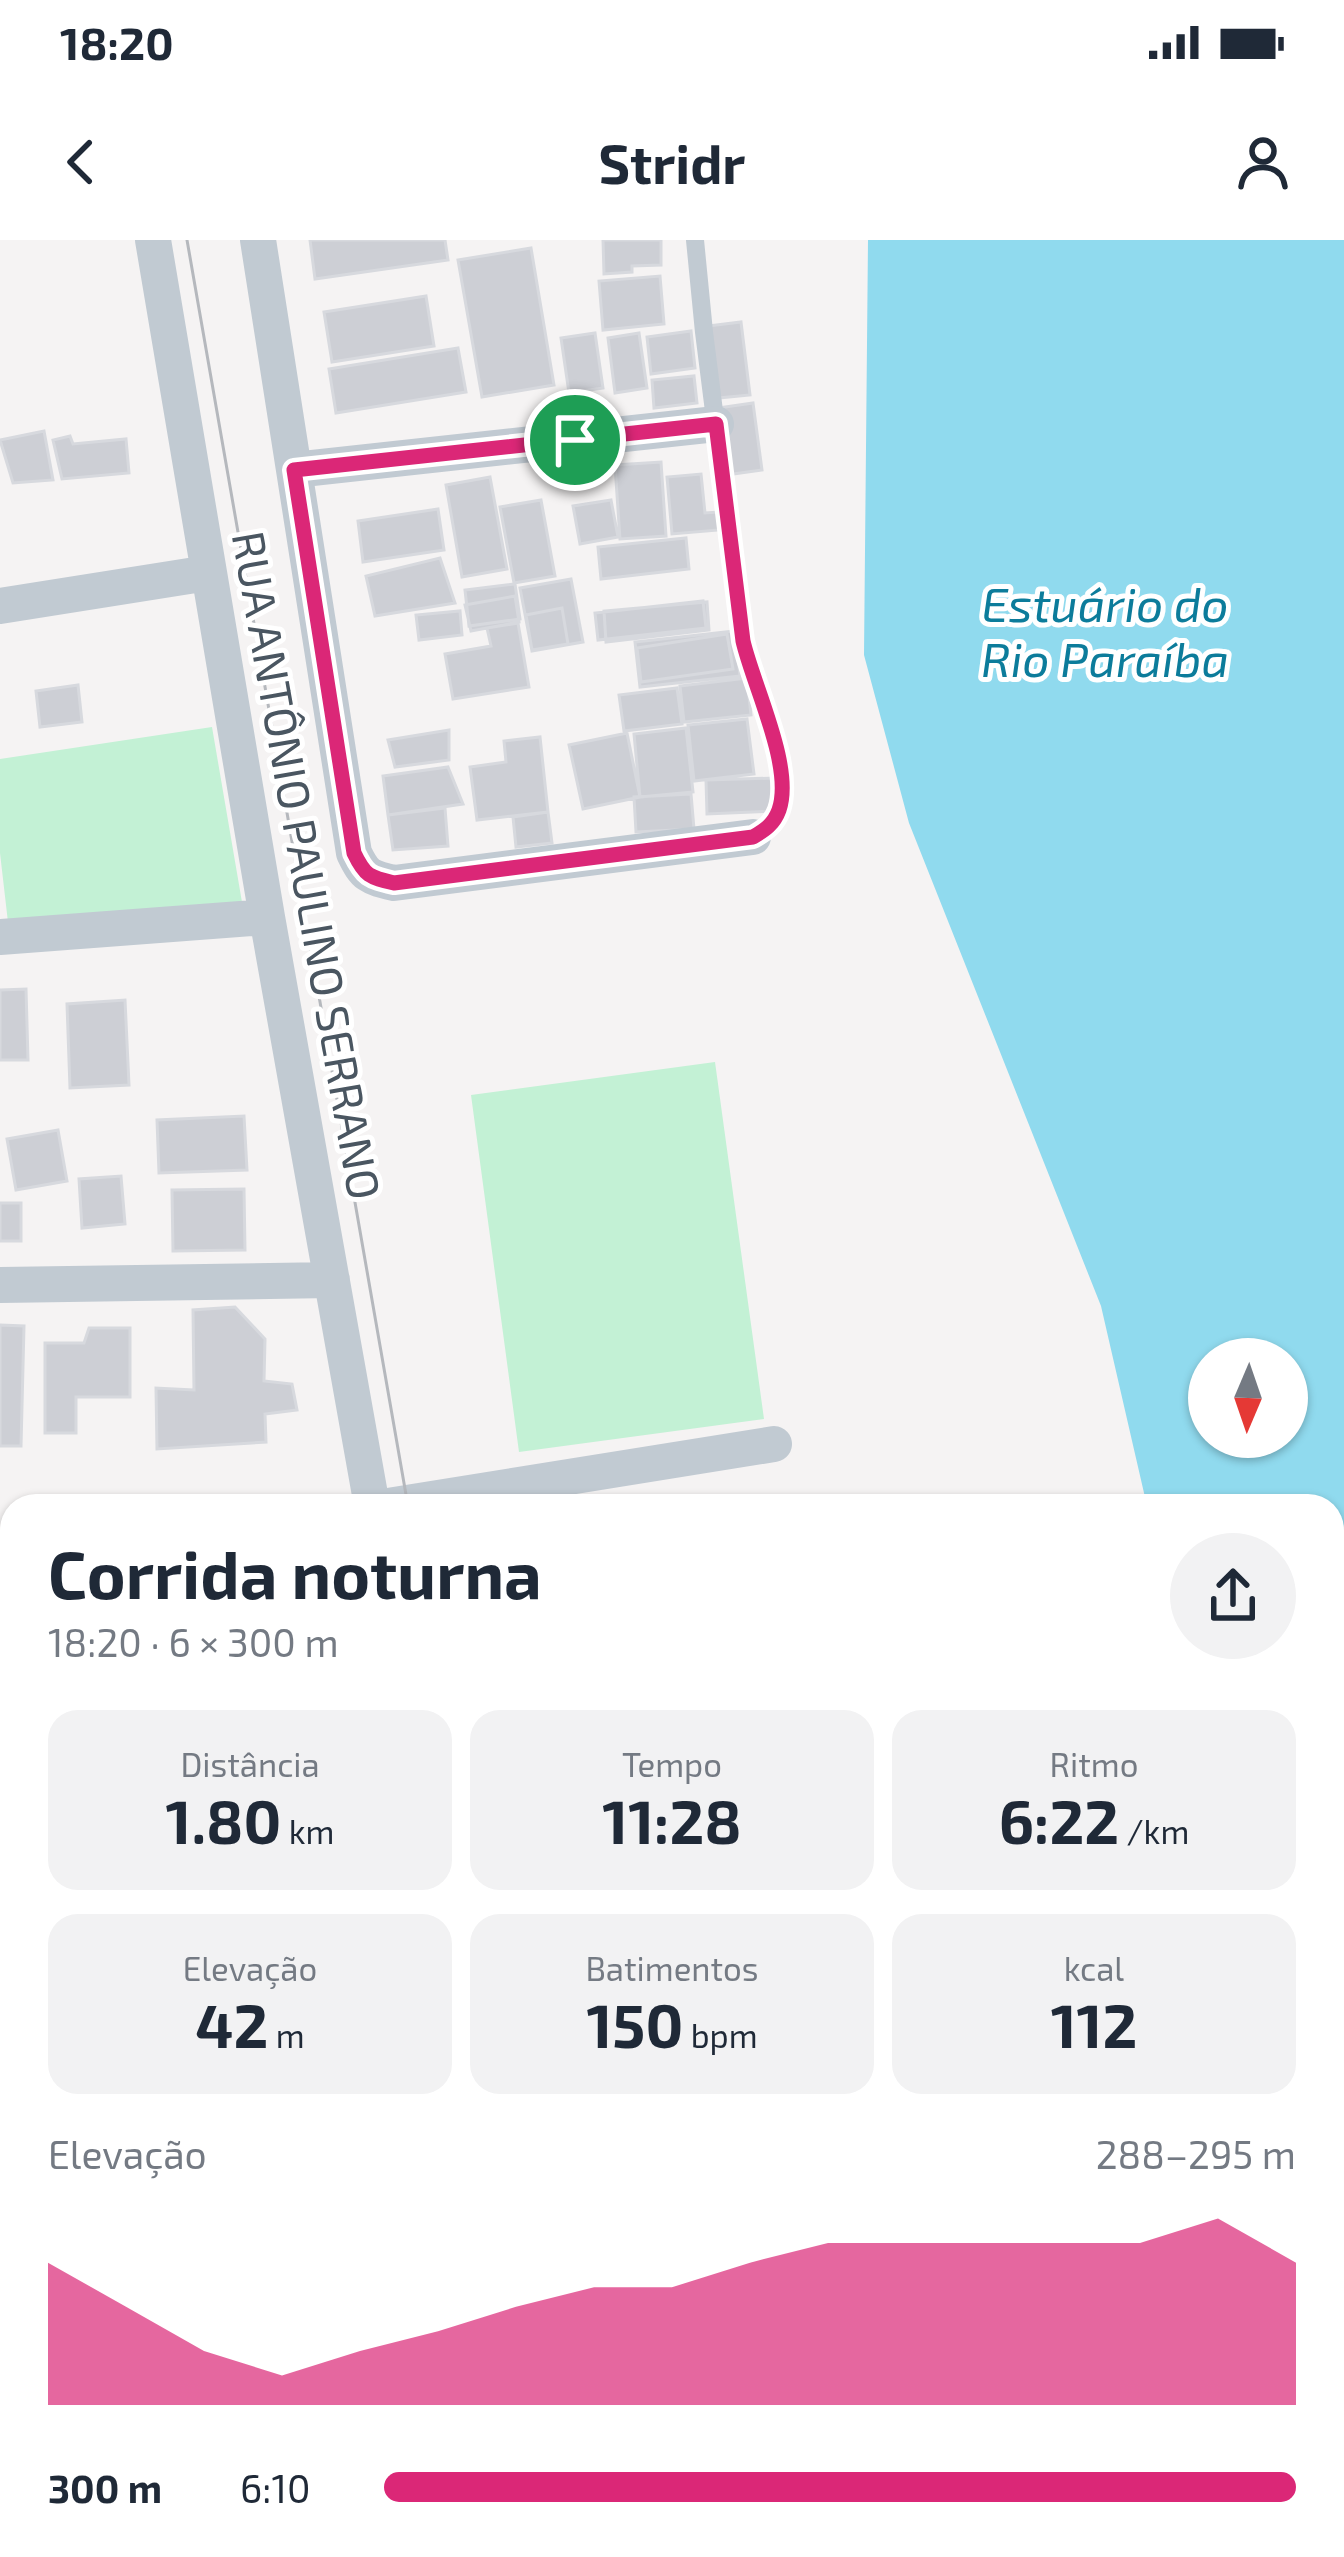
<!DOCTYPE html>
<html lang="pt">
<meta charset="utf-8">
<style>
:root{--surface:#fff;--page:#f2f2f3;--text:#1f2937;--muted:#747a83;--accent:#db2777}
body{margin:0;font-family:"Exo 2",sans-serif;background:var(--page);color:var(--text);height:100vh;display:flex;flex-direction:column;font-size:45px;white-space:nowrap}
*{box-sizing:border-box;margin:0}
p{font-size:39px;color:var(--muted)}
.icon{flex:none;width:66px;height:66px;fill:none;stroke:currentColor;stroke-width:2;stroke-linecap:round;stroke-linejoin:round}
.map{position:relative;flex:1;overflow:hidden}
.sheet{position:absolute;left:0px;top:1254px;width:1344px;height:1065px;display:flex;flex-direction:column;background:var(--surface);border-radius:36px 36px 0 0;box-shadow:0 3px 9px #0004}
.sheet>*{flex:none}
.needle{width:78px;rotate:182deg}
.tools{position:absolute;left:1188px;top:1098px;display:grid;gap:24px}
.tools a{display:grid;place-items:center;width:120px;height:120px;border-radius:50%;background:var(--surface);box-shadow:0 3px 9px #0004;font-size:60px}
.pin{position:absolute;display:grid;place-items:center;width:102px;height:102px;color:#fff;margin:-51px;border:6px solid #fff;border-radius:50%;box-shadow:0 3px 12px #0007}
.round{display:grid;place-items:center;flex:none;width:126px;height:126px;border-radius:63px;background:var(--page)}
.overview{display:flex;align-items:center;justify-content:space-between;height:204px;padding:0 48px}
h1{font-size:66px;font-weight:700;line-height:90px}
.stats{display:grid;grid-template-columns:repeat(3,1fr);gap:18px;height:204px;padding:12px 48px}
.stats div{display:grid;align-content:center;border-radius:30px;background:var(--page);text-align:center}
.stats b{font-size:60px;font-weight:700}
.stats small{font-size:33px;font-weight:400}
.stats p{font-size:33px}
.chart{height:336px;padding:24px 48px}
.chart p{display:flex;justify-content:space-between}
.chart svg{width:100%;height:216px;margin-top:12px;fill:var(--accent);opacity:.7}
ul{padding:0 48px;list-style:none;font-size:39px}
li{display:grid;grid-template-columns:192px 144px 1fr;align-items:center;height:90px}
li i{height:30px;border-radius:15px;background:var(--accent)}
.status{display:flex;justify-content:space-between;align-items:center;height:84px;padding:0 60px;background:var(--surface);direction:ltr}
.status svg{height:33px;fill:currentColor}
header{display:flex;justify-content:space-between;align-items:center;height:156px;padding:0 48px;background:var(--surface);font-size:54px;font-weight:700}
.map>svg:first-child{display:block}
.green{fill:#c3f1d5}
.water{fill:#90daee;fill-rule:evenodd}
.building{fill:#cdcfd5;stroke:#d7d9de;stroke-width:3}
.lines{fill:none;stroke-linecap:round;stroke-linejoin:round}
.lane{stroke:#c1cad2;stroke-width:18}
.street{stroke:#c1cad2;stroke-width:36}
.tram{stroke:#b5b8bd;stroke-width:3}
.route-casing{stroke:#fff;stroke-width:24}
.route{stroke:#db2777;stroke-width:15}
.labels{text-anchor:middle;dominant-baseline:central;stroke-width:10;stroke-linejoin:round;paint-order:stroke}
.street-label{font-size:45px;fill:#4a5661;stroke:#fff}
.water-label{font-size:48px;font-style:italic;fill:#0c7c9b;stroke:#fff}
</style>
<div class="status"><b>18:20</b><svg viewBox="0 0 49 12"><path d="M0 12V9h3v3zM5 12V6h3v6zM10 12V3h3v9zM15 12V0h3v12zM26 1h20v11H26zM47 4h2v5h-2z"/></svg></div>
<header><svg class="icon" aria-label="back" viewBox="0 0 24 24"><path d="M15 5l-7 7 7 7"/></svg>Stridr<svg class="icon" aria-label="person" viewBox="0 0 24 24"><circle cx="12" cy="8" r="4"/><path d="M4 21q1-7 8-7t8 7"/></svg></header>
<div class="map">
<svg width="1344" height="2317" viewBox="0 0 1344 2317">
<rect width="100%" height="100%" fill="#f5f3f3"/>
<path class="green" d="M212 487 243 668 9 691 0 613V519Z
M715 822 764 1179 519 1212 471 855Z"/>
<path class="water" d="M868 0H1344V2317H1282L1281 2307H1332V1266H1147L1101 1066 909 583 864 415ZM1209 1119H1287V1197H1209Z"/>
<path class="building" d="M310 0H445L448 20 315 39Z
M603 0H661V25L632 26V32L604 34Z
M531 8 554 145 482 157 458 20Z
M660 36 664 84 603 90 599 41Z
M426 56 434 106 332 122 324 72Z
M741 82 750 155 718 158 708 86Z
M691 91 695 128 651 134 647 97Z
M595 93 603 148 569 153 561 98Z
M639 93 647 148 615 153 608 98Z
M458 108 466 152 336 173 329 129Z
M694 136 697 163 654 168 652 140Z
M753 163 762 230 726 235 718 168Z
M44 191 53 240 13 243 0 200Z
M70 196 73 204 126 199 129 233 62 239 53 200Z
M661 222 666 296 620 299 615 225Z
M701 234 705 273 718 272 719 290 672 294 667 237Z
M490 237 507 329 462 337 446 245Z
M541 260 555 336 514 343 500 267Z
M611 260 618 297 580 304 573 266Z
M438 269 444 310 363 322 358 281Z
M686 298 689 329 601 339 598 307Z
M440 318 455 363 375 376 366 336Z
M571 339 583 402 532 411 520 348Z
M515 344 520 379 469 386 465 350Z
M515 356 519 382 471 391 465 365Z
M703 361 706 388 598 400 595 373Z
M707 362 709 390 606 402 604 371Z
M562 368 568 404 532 410 526 375Z
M460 371 462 395 419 400 416 375Z
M518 383 529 447 453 459 445 414 491 406 487 388Z
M735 391 740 436 640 447 635 402Z
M727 394 733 429 641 442 637 408Z
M747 438 751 475 684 482 680 446Z
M78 445 82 482 40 487 36 451Z
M677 448 682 484 624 491 619 455Z
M747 479 754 534 694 541 688 485Z
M686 488 693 552 640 557 634 494Z
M449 490V520L395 527 388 500Z
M627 493 640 557 583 569 569 505Z
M540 497 548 572 477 580 470 527 506 522 504 501Z
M448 527 463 564 388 575 383 536Z
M775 538 777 571 707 574 706 540Z
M691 554 694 589 636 592 634 557Z
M445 568 448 606 393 610 388 575Z
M548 572 552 603 516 607 513 577Z
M26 749 28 820H0V750Z
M125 760 129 845 70 848 67 764Z
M244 876 247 930 159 933 157 880Z
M58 890 67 941 16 950 7 899Z
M121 936 125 984 82 988 79 939Z
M244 949 245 1010 173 1011 172 950Z
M0 963H21V1001H0Z
M235 1067 265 1099 264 1141 292 1144 297 1170 265 1174 266 1202 157 1209 156 1148 194 1150 193 1070Z
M0 1085 24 1086 21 1206H0Z
M89 1088H130V1157H76V1193H45V1103H84Z
M12 1384V1494L0 1495V1385Z
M0 1617 12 1618V1681H0Z
M12 1914V1945H0V1916Z
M5 1958 12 1959V1980H4Z
M0 2002 12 2003V2025L0 2024Z
M0 2038H12V2084H0Z
M3 2084 12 2085V2120L0 2119Z
M0 2117 12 2119V2163L0 2161Z
M0 2200 12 2201V2253L0 2252Z
M322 2307H346L344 2317 321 2312Z
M346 2307H399L396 2317H356L344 2314Z
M418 2307H503L502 2317H417Z"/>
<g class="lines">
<path class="lane" d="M695 0 704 92 743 401C753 446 794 527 779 570 774 584 765 590 753 597"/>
<path class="street" d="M153 0 267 677 372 1266
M258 0 354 613C365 636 369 637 394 643L753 597
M294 230 716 184
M0 366 208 333
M0 697 267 677
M0 1045 332 1040
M388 1266 774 1204
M0 1363H12
M0 1735 12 1736
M0 1779 12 1780
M24 2307 168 2317
M551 2307 553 2317"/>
<path class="tram" d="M187 0 408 1266
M579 2307 581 2317"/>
</g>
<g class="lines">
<g class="route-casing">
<path id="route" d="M716 184 743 401C753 445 794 527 779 570 774 584 765 590 753 597L394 643C369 637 365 636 354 613L294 230Z"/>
</g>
<use href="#route" class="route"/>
</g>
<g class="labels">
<g class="street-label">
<text transform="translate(308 625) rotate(80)">RUA ANTÔNIO PAULINO SERRANO</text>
</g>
<g class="water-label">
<text x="1105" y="363">Estuário do<tspan x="1105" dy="55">Rio Paraíba</tspan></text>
</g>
</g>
</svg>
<div class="tools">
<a><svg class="needle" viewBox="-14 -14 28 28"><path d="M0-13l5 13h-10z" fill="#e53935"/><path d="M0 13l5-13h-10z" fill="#747a83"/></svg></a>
</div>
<div class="pin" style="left:575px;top:200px;background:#1e9e55"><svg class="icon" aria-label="arrive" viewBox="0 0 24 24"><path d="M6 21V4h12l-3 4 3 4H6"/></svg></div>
<section class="sheet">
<div class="overview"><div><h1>Corrida noturna</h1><p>18:20 · 6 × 300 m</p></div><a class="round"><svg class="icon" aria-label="share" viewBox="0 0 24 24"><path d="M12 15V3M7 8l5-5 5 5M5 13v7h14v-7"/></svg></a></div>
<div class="stats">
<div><p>Distância</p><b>1.80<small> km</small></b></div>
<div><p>Tempo</p><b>11:28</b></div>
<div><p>Ritmo</p><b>6:22<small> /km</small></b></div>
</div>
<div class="stats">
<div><p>Elevação</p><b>42<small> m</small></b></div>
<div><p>Batimentos</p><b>150<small> bpm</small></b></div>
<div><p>kcal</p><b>112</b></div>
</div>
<div class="chart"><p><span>Elevação</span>288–295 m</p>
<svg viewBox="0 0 160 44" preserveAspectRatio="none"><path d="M0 44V15L10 24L20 33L30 38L40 33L50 29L60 24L70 20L80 20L90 15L100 11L110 11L120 11L130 11L140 11L150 6L160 15V44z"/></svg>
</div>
<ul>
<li><b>300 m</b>6:10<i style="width:100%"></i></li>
</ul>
</section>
</div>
